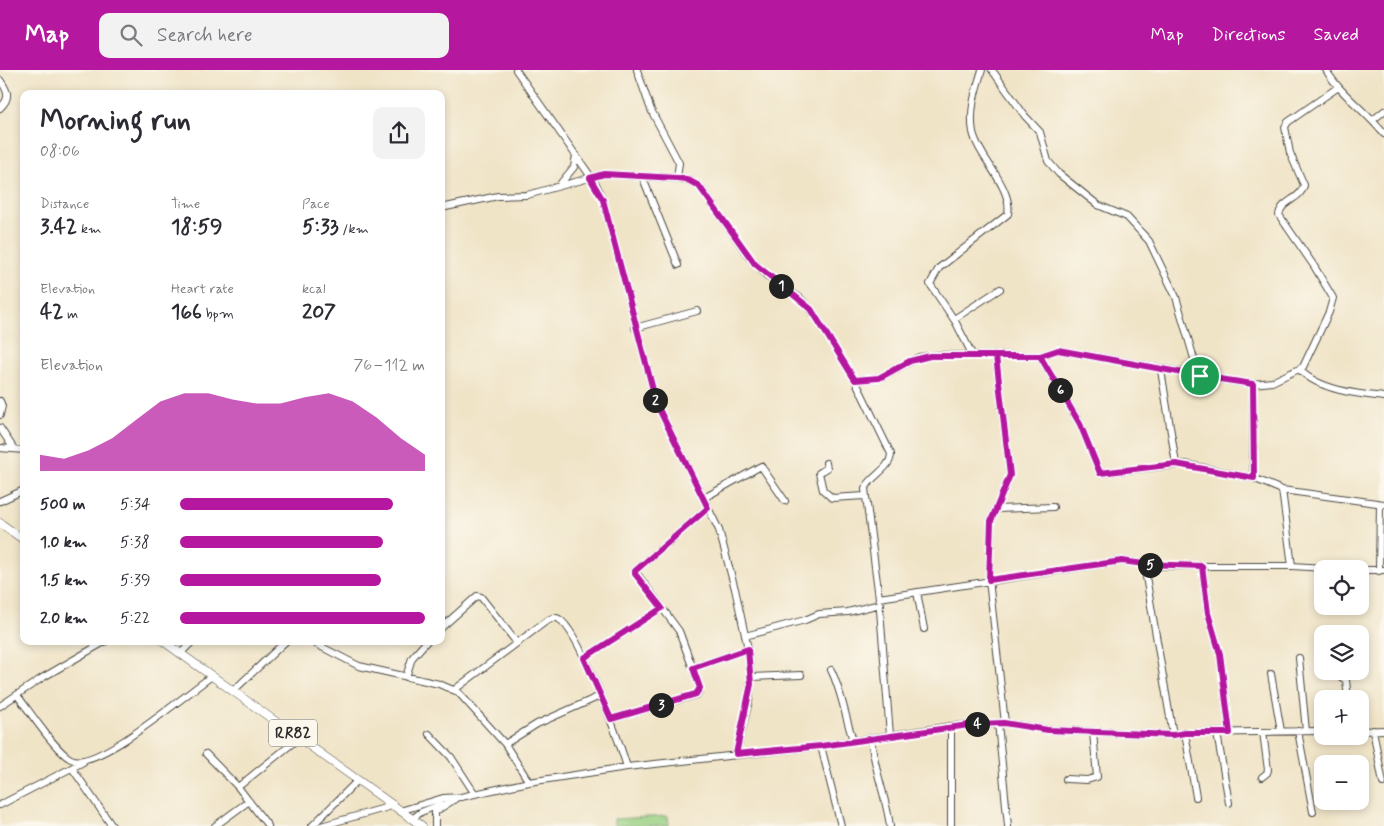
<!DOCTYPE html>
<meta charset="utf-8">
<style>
:root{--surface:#fff;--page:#f2f2f3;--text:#2b2b33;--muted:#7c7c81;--accent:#b5179e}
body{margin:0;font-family:Mynerve,sans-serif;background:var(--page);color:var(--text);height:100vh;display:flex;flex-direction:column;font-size:19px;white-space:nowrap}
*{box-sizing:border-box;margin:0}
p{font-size:16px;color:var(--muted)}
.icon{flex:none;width:28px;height:28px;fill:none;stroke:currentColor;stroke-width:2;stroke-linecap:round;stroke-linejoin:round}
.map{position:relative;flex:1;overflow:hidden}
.details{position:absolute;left:20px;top:20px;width:425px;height:555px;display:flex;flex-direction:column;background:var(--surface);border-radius:10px;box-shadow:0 2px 8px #0003}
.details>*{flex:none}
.fabs{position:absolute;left:1314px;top:490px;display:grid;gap:10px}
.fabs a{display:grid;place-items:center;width:55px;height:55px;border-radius:10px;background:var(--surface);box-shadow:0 2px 8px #0003;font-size:25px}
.pin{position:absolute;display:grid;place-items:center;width:42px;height:42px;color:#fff;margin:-21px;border:2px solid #fff;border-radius:50%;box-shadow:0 1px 5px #0007}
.km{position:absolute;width:25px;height:25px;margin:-12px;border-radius:50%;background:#222;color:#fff;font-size:14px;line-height:25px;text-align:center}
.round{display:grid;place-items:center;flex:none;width:52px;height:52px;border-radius:10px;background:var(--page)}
.summary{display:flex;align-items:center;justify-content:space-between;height:85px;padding:0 20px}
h1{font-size:28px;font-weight:800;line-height:38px}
.stats{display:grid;grid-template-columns:repeat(3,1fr);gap:8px;height:85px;padding:5px 20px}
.stats div{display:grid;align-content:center}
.stats b{font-size:21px;font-weight:800}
.stats small{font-size:14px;font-weight:400}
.stats p{font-size:14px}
.chart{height:140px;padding:10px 20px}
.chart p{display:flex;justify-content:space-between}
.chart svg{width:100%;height:90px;margin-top:5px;fill:var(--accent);opacity:.7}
ul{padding:0 20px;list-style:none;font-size:16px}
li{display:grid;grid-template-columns:80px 60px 1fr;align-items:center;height:38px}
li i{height:12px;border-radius:6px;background:var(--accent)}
header{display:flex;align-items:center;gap:30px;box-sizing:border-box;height:70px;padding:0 25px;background:var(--accent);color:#fff}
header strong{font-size:24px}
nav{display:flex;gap:28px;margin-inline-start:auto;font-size:18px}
.search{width:350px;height:45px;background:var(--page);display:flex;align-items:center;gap:12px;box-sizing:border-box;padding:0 18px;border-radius:10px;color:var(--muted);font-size:19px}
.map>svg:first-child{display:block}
.green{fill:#97d083;stroke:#617e57}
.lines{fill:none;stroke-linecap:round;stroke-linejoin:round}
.minor-casing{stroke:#494742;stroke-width:8}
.major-casing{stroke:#494742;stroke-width:9}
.minor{stroke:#fff;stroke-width:6}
.major{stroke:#fff;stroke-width:8}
.route-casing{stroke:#fff;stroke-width:10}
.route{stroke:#b5179e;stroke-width:6}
.labels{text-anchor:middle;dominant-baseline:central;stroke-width:4;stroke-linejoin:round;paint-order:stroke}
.shield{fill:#fbf7ec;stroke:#696865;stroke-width:1}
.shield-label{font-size:16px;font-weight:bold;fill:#2b2b2b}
</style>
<header>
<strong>Map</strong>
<div class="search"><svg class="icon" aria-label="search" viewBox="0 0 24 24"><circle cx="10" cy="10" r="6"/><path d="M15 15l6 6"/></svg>Search here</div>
<nav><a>Map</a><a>Directions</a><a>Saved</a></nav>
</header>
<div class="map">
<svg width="1384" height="756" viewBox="0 0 1384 756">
<rect width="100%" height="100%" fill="#fbf7ec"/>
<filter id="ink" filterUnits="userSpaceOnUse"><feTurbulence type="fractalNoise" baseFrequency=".02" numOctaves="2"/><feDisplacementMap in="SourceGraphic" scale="10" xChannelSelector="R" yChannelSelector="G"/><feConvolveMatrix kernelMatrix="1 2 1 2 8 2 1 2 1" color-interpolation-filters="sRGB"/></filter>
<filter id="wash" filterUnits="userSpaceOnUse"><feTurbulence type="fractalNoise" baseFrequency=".0096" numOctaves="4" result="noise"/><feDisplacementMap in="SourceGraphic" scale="20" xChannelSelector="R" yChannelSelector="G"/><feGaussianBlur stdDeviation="1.12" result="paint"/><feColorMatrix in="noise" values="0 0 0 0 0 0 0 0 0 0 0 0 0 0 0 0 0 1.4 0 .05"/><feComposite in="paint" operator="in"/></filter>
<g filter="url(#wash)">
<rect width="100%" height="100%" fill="#f0e4c7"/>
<path class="green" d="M668 746 669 756H614V749Z"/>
</g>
<g filter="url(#ink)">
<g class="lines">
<g class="minor-casing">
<path id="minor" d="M516 0 596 114 603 130 657 335 719 460 735 519 748 579 751 607 749 631 736 684
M637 0 651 40 679 93 677 108
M992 0 1025 46 1040 62 1048 91 1059 104 1098 135 1127 147 1149 171 1176 227 1199 306
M1326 0C1341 25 1366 41 1384 64
M0 10C8 21 11 28 0 38
M1373 50 1384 41
M642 106 678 195
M561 113 574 97 576 85
M441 138 498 126 527 125 604 104 686 109 699 116 703 121 749 187 766 205 800 228 811 239 855 310 891 384C891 399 870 406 865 419L879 528 890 665
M954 249 1000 219
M635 258 697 241
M973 286 955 251 930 214 939 198 1008 144C1013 117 978 87 973 62 969 41 976 19 982 0
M996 286 1010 405 991 451 989 510 1005 653
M1040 286 1080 354 1100 403 1185 394 1253 408 1282 420 1384 434
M1161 300 1176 394
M1300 300C1319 320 1358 324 1384 327
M855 310 879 308 919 287 941 285 1040 286 1058 280 1237 312 1253 314 1272 312 1303 297 1329 242 1333 228 1314 196 1279 145C1281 130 1301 130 1304 115L1290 83 1285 57 1288 52 1337 18
M1253 314V408
M0 331 2 336 0 345
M0 358 14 379
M0 378 24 380
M826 393 827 398 819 403 823 420 832 428 865 426
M1282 420 1292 496
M704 428 761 396 785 431
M0 431 24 420
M997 439 1053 437
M1144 495 1173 665
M1202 496 1208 543 1220 584 1230 663
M1360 500H1384
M1379 501 1380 434
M917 522 924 559
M879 528 1122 491 1162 496H1292L1341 499
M441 558 477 526 481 527 517 573
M745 566 805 550 819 544 848 542 880 534
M310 571 359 596 439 614 458 622 505 674 529 712
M180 584 193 571
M584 588 662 538
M1299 588 1306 661
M693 598 748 579
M831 600C842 622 845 647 853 670
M1271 604 1281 661
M406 607 412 588 427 571
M751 607 801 605
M1341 607 1346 610 1348 629
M454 620 545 552C550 549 554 546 559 549 579 560 619 671 627 697
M233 621 286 571
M17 625C28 639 56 682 71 689 97 702 188 622 212 606
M0 636 42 608 106 571
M611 649 696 625 699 621V615L679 561 635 501 708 438
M998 653 1008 756
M1373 660 1383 713
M1298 661 1313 742
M1360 661 1384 660
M1185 663 1196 727
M1217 663 1229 733
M429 664 451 687 475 724
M871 668C874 699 886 726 890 756
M505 674 537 654 600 626
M821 676 841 756
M206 684 238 717 268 756
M72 698 112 756
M1262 707 1267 703 1268 700 1263 662
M1066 709 1087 710 1097 707 1093 662
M238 717 299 668
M0 735 83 692
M400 741 443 728 461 727 529 712 627 697 821 676 951 656 1005 653 1049 660 1173 665 1185 663 1322 661
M412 749 421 742 442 734
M215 756 249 731
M312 756 357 711
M321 756 392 736
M435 756V742L455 729
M951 756V656"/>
</g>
<g class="major-casing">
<path id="major" d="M0 453 24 470
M163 571 422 756"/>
</g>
<use href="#minor" class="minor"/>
<use href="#major" class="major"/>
</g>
</g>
<g class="lines" filter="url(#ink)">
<g class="route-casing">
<path id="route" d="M1200 306 1058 280 1040 286H930L910 291 879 308 855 310 811 239 755 194 699 116 686 109 677 108 604 104 590 108 603 130 657 335 708 438 635 501V504L662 538 584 588 611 649 696 624 700 618 693 598 748 579 751 614 736 684 821 676 976 654 1004 653 1048 660 1173 665 1185 663H1230L1220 584 1208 543 1202 496 1144 494 1122 491 989 510 991 451 1010 405 996 286H1040L1080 354 1100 403 1176 394 1254 408 1253 314 1200 306"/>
</g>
<use href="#route" class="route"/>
</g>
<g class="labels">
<rect class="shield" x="269" y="649.5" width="48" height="27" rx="4"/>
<g class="shield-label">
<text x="293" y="663">RR82</text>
</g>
</g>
</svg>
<div class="fabs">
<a><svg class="icon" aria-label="locate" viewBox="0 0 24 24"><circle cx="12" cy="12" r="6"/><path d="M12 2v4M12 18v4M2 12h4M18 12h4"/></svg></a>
<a><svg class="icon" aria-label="layers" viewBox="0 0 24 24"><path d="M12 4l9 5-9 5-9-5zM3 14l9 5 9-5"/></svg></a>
<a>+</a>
<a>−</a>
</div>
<div class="pin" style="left:1200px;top:306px;background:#1e9e55"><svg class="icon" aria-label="arrive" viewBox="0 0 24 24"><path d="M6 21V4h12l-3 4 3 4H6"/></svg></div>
<b class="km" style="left:781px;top:216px">1</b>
<b class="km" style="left:655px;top:330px">2</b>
<b class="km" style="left:661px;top:635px">3</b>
<b class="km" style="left:977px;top:654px">4</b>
<b class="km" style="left:1150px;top:495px">5</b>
<b class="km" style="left:1060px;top:320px">6</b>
<section class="details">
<div class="summary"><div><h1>Morning run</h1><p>08:06</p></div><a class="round"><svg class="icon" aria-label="share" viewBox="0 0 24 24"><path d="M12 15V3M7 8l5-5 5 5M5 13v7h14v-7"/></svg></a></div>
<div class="stats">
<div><p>Distance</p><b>3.42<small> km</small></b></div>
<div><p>Time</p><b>18:59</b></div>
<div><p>Pace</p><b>5:33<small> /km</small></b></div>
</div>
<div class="stats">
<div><p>Elevation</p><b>42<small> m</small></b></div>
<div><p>Heart rate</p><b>166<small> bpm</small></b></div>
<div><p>kcal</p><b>207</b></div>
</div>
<div class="chart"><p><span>Elevation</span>76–112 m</p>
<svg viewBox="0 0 160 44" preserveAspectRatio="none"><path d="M0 44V36L10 38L20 34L30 28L40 19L50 10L60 6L70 6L80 9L90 11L100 11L110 8L120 6L130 10L140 18L150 28L160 36V44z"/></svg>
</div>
<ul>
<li><b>500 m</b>5:34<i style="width:87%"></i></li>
<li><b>1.0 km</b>5:38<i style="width:83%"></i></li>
<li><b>1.5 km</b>5:39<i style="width:82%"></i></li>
<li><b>2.0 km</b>5:22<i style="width:100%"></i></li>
</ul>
</section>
</div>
